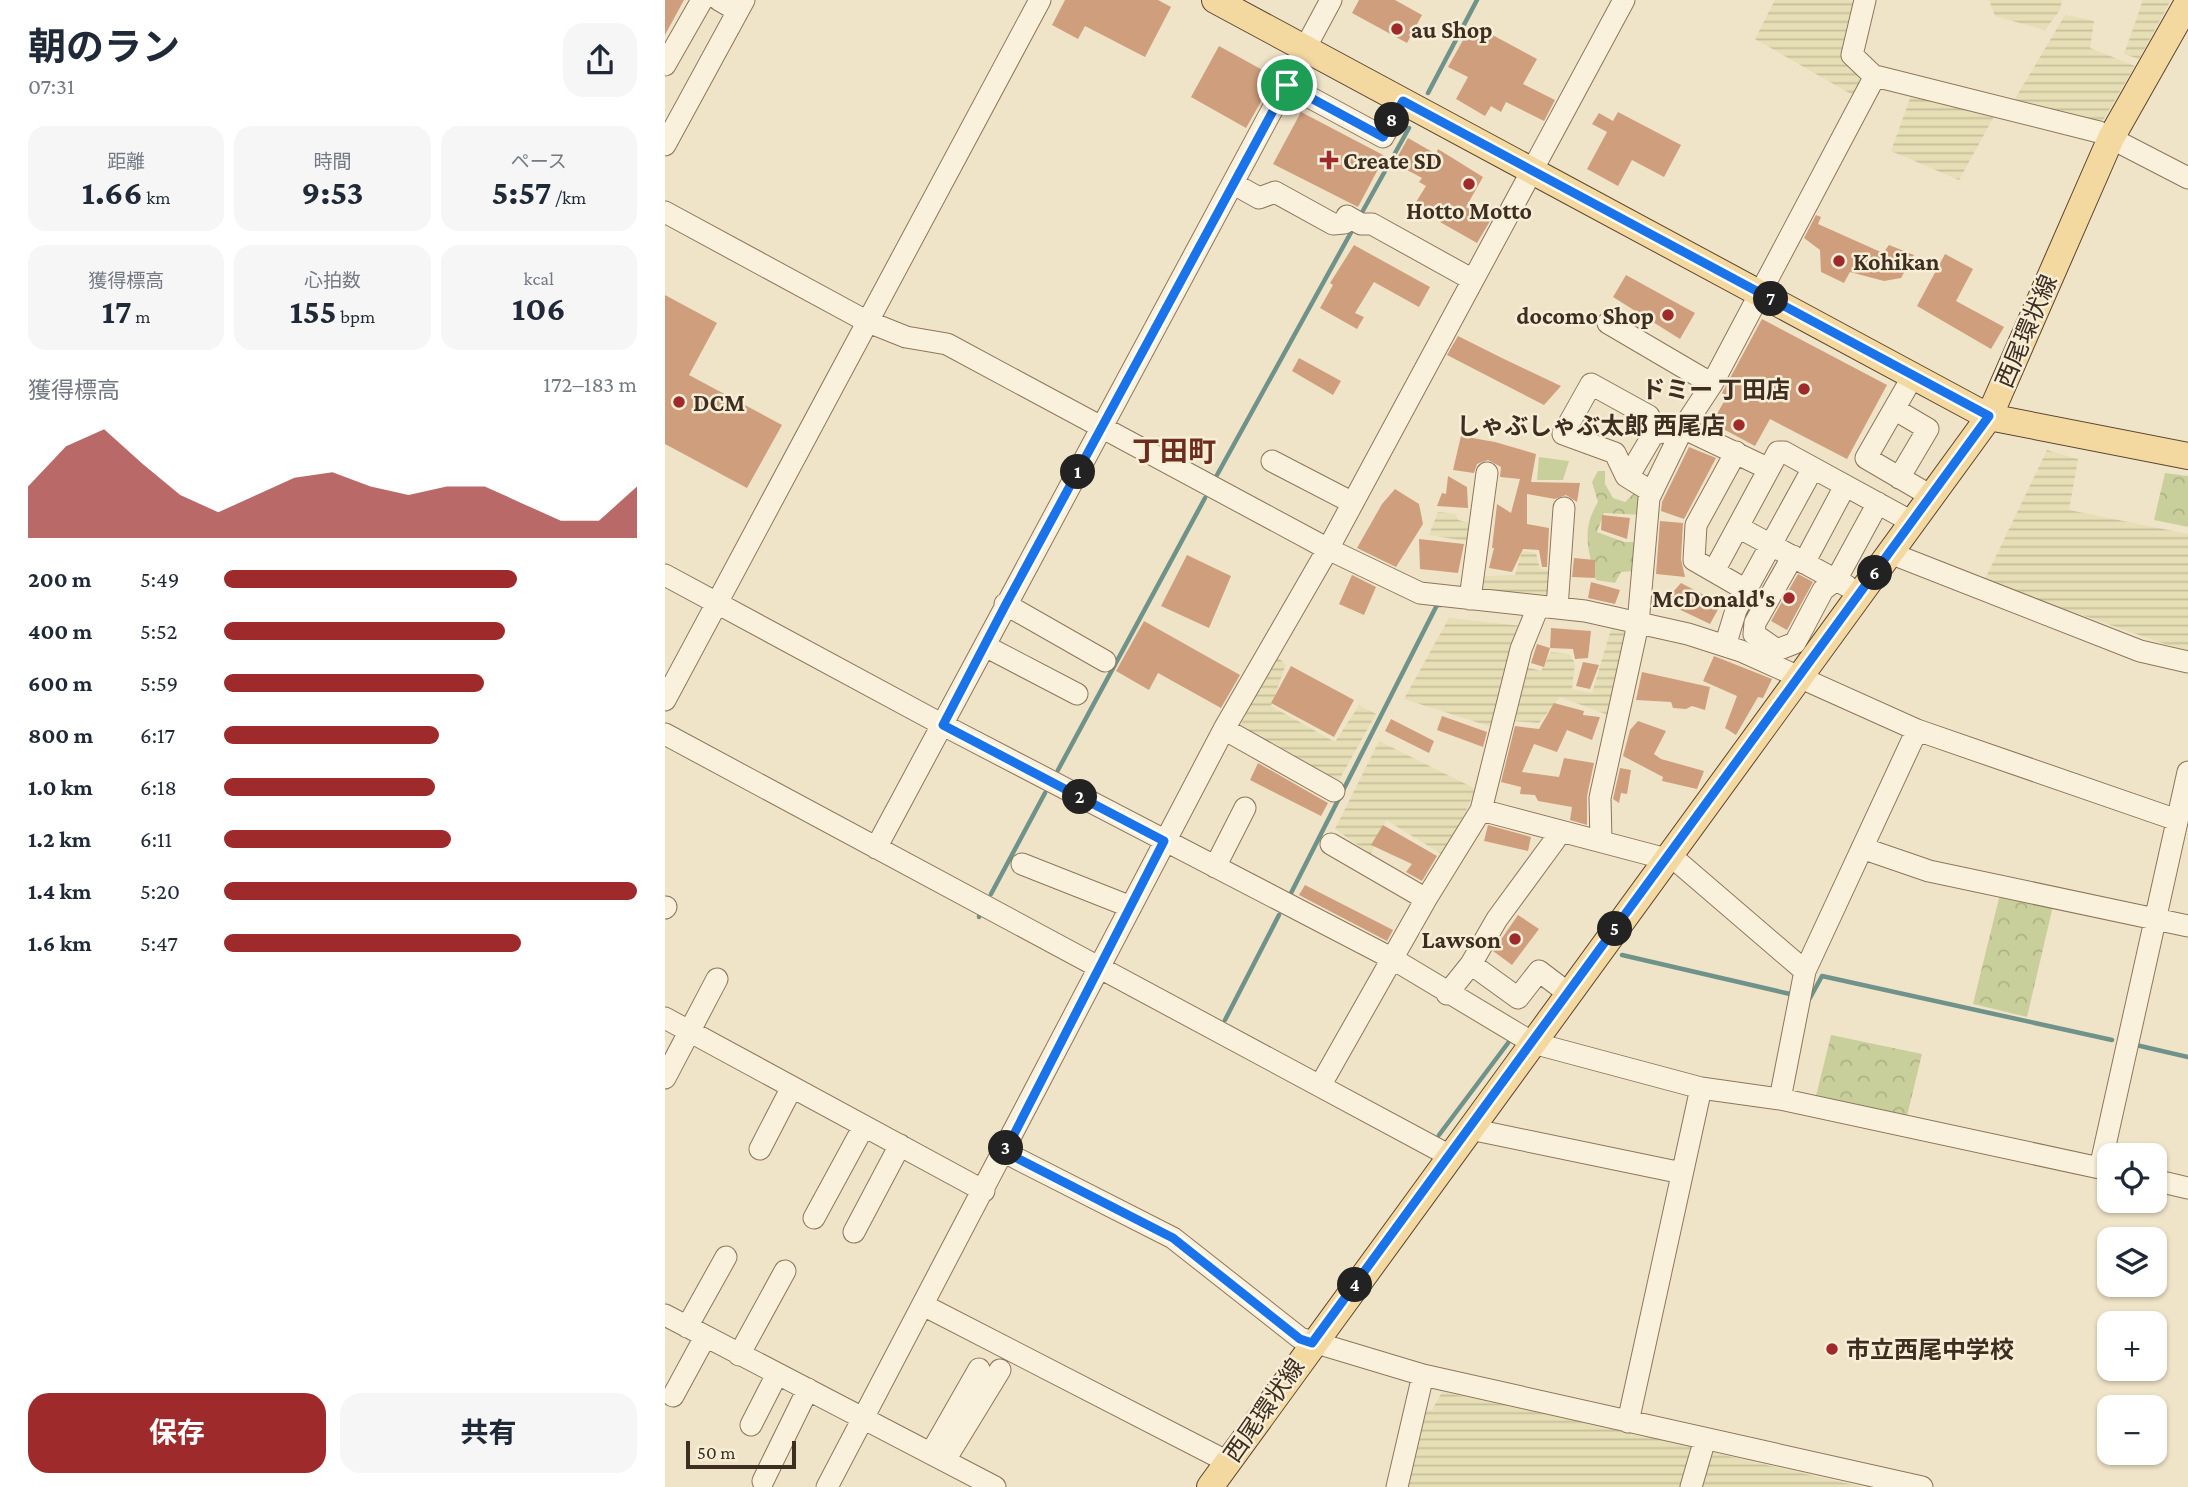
<!DOCTYPE html>
<html lang="ja">
<meta charset="utf-8">
<style>
:root{--surface:#fff;--page:#f6f6f7;--text:#1f2937;--muted:#747a83;--accent:#9e2a2b}
body{margin:0;font-family:"Crimson Pro","Noto Sans JP",serif;background:var(--page);color:var(--text);height:100vh;display:flex;flex-direction:column;font-size:26px;white-space:nowrap}
*{box-sizing:border-box;margin:0}
p{font-size:23px;color:var(--muted)}
.icon{flex:none;width:38px;height:38px;fill:none;stroke:currentColor;stroke-width:2;stroke-linecap:round;stroke-linejoin:round}
.map{position:relative;flex:1;overflow:hidden}
.sheet{display:flex;flex-direction:column;background:var(--surface);width:665px}
.sheet>*{flex:none}
.tools{position:absolute;left:1432px;top:1143px;display:grid;gap:14px}
.tools a{display:grid;place-items:center;width:70px;height:70px;border-radius:14px;background:var(--surface);box-shadow:0 2px 5px #0004;font-size:35px}
.scale{position:absolute;left:21px;bottom:18px;width:110px;box-sizing:border-box;padding-left:7px;border:4px solid #3d2e20;border-top:0;font-size:19px;line-height:24px;white-space:nowrap;color:#3d2e20;-webkit-text-stroke:5px #f7eed8;paint-order:stroke}
.pin{position:absolute;display:grid;place-items:center;width:60px;height:60px;color:#fff;margin:-30px;border:4px solid #fff;border-radius:50%;box-shadow:0 2px 7px #0007}
.km{position:absolute;width:35px;height:35px;margin:-18px;border-radius:50%;background:#222;color:#fff;font-size:19px;line-height:35px;text-align:center}
.round{display:grid;place-items:center;flex:none;width:74px;height:74px;border-radius:21px;background:var(--page)}
.headline{display:flex;align-items:center;justify-content:space-between;height:119px;padding:0 28px}
h1{font-size:38px;font-weight:700;line-height:52px}
.metrics{display:grid;grid-template-columns:repeat(3,1fr);gap:10px;height:119px;padding:7px 28px}
.metrics div{display:grid;align-content:center;border-radius:18px;background:var(--page);text-align:center}
.metrics b{font-size:35px;font-weight:700}
.metrics small{font-size:19px;font-weight:400}
.metrics p{font-size:19px}
.chart{height:196px;padding:14px 28px}
.chart p{display:flex;justify-content:space-between}
.chart svg{width:100%;height:126px;margin-top:7px;fill:var(--accent);opacity:.7}
.primary-button{display:flex;gap:14px;margin-top:auto;padding:14px 28px}
.primary-button a{flex:1;height:80px;border-radius:21px;background:var(--accent);color:#fff;font-size:28px;font-weight:700;line-height:80px;text-align:center}
.primary-button a+a{background:var(--page);color:var(--text)}
ul{padding:0 28px;list-style:none;font-size:23px}
li{display:grid;grid-template-columns:112px 84px 1fr;align-items:center;height:52px}
li i{height:18px;border-radius:9px;background:var(--accent)}
main{display:flex;flex:1;min-height:0}
.map>svg:first-child{display:block}
.farmland{fill:url(#farmland-rules)}
.green{fill:#c9cf9b}
.forest{fill:url(#forest-crowns)}
.lines{fill:none;stroke-linecap:round;stroke-linejoin:round}
.stream{stroke:#6f938a;stroke-width:4.5}
.building{fill:#cf9f7d}
.minor-casing{stroke:#8d765c;stroke-width:23}
.major-casing{stroke:#5b4430;stroke-width:28}
.minor{stroke:#faf1dc;stroke-width:21}
.major{stroke:#f3d9a0;stroke-width:26}
.route-casing{stroke:#fff;stroke-width:14}
.route{stroke:#1a73e8;stroke-width:9}
.poi-dot{fill:#9e2a2b;stroke:#f7eed8;stroke-width:2.5}
.labels{text-anchor:middle;dominant-baseline:central;stroke-width:5;stroke-linejoin:round;paint-order:stroke}
.poi-label{font-size:24px;font-weight:bold;fill:#3d2e20;stroke:#f7eed8;text-anchor:start}
.street-label{font-size:24px;fill:#3d2e20;stroke:#f7eed8}
.quarter-label{font-size:28px;font-weight:bold;fill:#6b2e1e;stroke:#f7eed8}
</style>
<main>
<section class="sheet">
<div class="headline"><div><h1>朝のラン</h1><p>07:31</p></div><a class="round"><svg class="icon" aria-label="share" viewBox="0 0 24 24"><path d="M12 15V3M7 8l5-5 5 5M5 13v7h14v-7"/></svg></a></div>
<div class="metrics">
<div><p>距離</p><b>1.66<small> km</small></b></div>
<div><p>時間</p><b>9:53</b></div>
<div><p>ペース</p><b>5:57<small> /km</small></b></div>
</div>
<div class="metrics">
<div><p>獲得標高</p><b>17<small> m</small></b></div>
<div><p>心拍数</p><b>155<small> bpm</small></b></div>
<div><p>kcal</p><b>106</b></div>
</div>
<div class="chart"><p><span>獲得標高</span>172–183 m</p>
<svg viewBox="0 0 160 44" preserveAspectRatio="none"><path d="M0 44V26L10 12L20 6L30 18L40 29L50 35L60 29L70 23L80 21L90 26L100 29L110 26L120 26L130 32L140 38L150 38L160 26V44z"/></svg>
</div>
<ul>
<li><b>200 m</b>5:49<i style="width:71%"></i></li>
<li><b>400 m</b>5:52<i style="width:68%"></i></li>
<li><b>600 m</b>5:59<i style="width:63%"></i></li>
<li><b>800 m</b>6:17<i style="width:52%"></i></li>
<li><b>1.0 km</b>6:18<i style="width:51%"></i></li>
<li><b>1.2 km</b>6:11<i style="width:55%"></i></li>
<li><b>1.4 km</b>5:20<i style="width:100%"></i></li>
<li><b>1.6 km</b>5:47<i style="width:72%"></i></li>
</ul>
<div class="primary-button"><a>保存</a><a>共有</a></div>
</section>
<div class="map">
<svg width="1523" height="1487" viewBox="0 0 1523 1487">
<defs>
<pattern id="farmland-rules" width="6" height="5" patternUnits="userSpaceOnUse" patternTransform="scale(1.75)"><rect width="6" height="5" fill="#e6deb5"/><path d="M0 2.5h6" fill="none" stroke="#c6bf9b"/></pattern>
<pattern id="forest-crowns" width="20" height="18" patternUnits="userSpaceOnUse" patternTransform="scale(1.75)"><rect width="20" height="18" fill="#c9cf9b"/><path d="M2 6a3 3 0 1 1 6 0M12 15a3 3 0 1 1 6 0" fill="none" stroke="#aeb285"/></pattern>
</defs>
<rect width="100%" height="100%" fill="#f0e4c8"/>
<path class="farmland" d="M1110 0H1183L1193 5 1200 77 1193 98 1090 39Z
M1324 0H1397L1395 10 1380 30 1330 16Z
M1478 0H1506L1474 59 1459 54Z
M1400 15 1429 21 1425 48 1470 66 1434 127 1347 104Z
M1247 93 1332 111 1294 180 1226 151Z
M1382 450 1413 459 1404 510 1523 534V652L1319 581Z
M773 512 791 514 793 520 808 524 806 542 764 535Z
M857 551 871 553 875 569 888 571 886 604 816 596 818 576 850 575Z
M784 618 858 626 827 727 739 699Z
M946 629 968 634 951 718 895 697 874 723 849 721 858 666 876 671 886 652 904 654 910 663 907 689 927 693Z
M610 656 621 664 606 706 670 742 694 705 711 714 674 780 572 732Z
M714 741 811 789 780 856 721 820 706 854 670 829Z
M777 1392 1028 1444 1017 1487H737L755 1413 767 1410Z
M1041 1451 1198 1487H1034Z"/>
<path class="green" d="M874 457 904 461 898 480H872Z"/>
<path class="forest" d="M933 471H940V484L948 498 960 502 971 491 981 497 977 515 939 513 932 532 959 542H973L971 571 956 572 950 583 931 580C923 549 916 530 933 502L927 482Z
M1500 473 1523 476V527L1489 520Z
M1335 894 1388 906 1362 1017 1308 1004Z
M1166 1035 1257 1054 1242 1116 1150 1100Z"/>
<g class="lines">
<path class="stream" d="M763 93 812 0
M695 216 744 128
M552 475 689 227
M393 770 540 498
M326 894 380 793
M624 897 772 605H776
M314 917V916
M957 955 1125 994
M1145 998 1157 976 1447 1040
M560 1020 614 915
M1471 1045 1523 1057
M774 1135 843 1043"/>
</g>
<path class="building" d="M0 0H19L0 35Z
M400 0H493L506 7 480 57 420 26 413 39 387 25Z
M694 0H730L757 15 742 43 687 13Z
M807 24 872 59 858 84 890 100 879 121 841 102 836 112 826 106 820 116 791 99 803 77 783 67Z
M554 46 610 77 581 128 526 97Z
M636 112 720 156 693 207 608 164Z
M953 112 1016 145 999 177 967 160 953 186 922 169 942 132 927 124 934 113 948 121Z
M743 138 771 154 773 149 818 177 801 207 825 221 812 243 775 222 778 217 751 202 761 186 754 182 757 178 729 163Z
M1151 215 1156 217 1153 224 1218 253 1224 245 1249 255 1236 278 1219 281 1185 272 1179 283 1156 272 1155 250 1139 238Z
M689 245 765 287 754 307 709 282 690 313 699 317 692 329 655 308 668 285 665 283Z
M1280 254 1308 269 1291 301 1339 327 1326 349 1252 306Z
M961 275 1030 313 1015 339 948 297Z
M0 295 52 323 24 375 117 425 82 488 0 444Z
M1097 319 1222 385 1182 459 1105 419 1090 446 1047 423 1062 396 1057 393Z
M793 336 837 358 896 386 879 405 782 355Z
M634 358 676 381 668 395 627 371Z
M796 436 830 442 871 454 866 482 915 483 912 502 901 495 890 499 862 494V524L884 528 882 567H877L874 550 858 549 847 572 824 568 829 548H827L832 504 846 513 855 479 835 477 836 467 823 460 812 464 809 473 788 470Z
M1024 447 1051 458 1019 519 996 511 997 502Z
M783 476 802 487 803 508 772 506 777 493 781 494Z
M730 489 754 504 758 524 731 567 692 548 717 504Z
M937 515 965 518 962 539 936 530Z
M995 521 1018 523 1016 559 1020 577 991 574Z
M754 539 799 544 793 573 755 569Z
M522 555 566 576 544 628 496 606Z
M909 558 930 560V578L907 577Z
M1133 574 1148 582 1122 630 1106 621Z
M687 575 711 587 699 615 674 604Z
M926 582 955 590 950 604 923 598Z
M1016 583 1056 604 1045 624 999 602Z
M479 621 575 675 556 708 493 673 484 690 451 671Z
M886 628 926 631 923 658 910 659 908 649 885 648Z
M872 644 885 648 879 667 866 663Z
M1049 656 1107 679 1098 698 1093 697 1071 735 1060 728 1072 696 1038 681Z
M918 662 934 665 925 689 911 686Z
M626 666 689 700 669 737 606 703Z
M977 672 1045 687 1040 710 1027 706 1021 709 1008 708 1006 702 971 700Z
M889 703 919 711 918 715 935 717 927 740 902 730 892 752 869 744 857 772 894 777 899 758 929 763 922 796V825L905 820 907 807 873 801 870 795 855 794 856 787 836 782 850 726 874 729Z
M777 716 822 732 818 747 772 730Z
M726 719 769 741 764 753 720 731Z
M973 721 1001 731 989 754 996 759 1039 771 1032 789 997 781 998 777 958 756 965 730Z
M593 763 663 803 656 816 585 780Z
M955 768 966 770 962 794 956 793 954 803 948 799Z
M718 825 772 856 757 881 741 872 747 864 706 845Z
M823 825 866 837 863 851 819 841Z
M640 885 728 930 722 941 634 895Z
M853 915 874 929 847 965 828 951Z"/>
<g class="lines">
<g class="minor-casing">
<path id="minor" d="M54 0 73 11
M1200 0 1187 55 1210 77
M0 65 37 0
M622 85 718 137 738 101
M0 145 79 0
M569 184 594 198 610 192 668 224 679 223 682 216 696 224H707L808 280
M0 212 201 321 241 337 282 344 663 549 755 593 920 611 1023 634 1076 651 1252 730 1512 820
M943 323 1047 384
M1248 376 1201 458 1266 496
M1229 409 1263 429 1234 478
M607 461 688 503
M963 477 989 433
M987 492 961 476 950 453 898 434 926 384 984 416 989 434 1018 428 1104 469 1113 452H1119L1247 522
M1073 527 1182 586
M1225 553 1475 651 1523 662
M1128 556 1090 623 1089 634 1112 650 1130 643 1158 590 1171 580 1213 503
M1139 563 1180 486
M1049 571 1104 469
M0 575 278 725 728 959 868 1043 1036 1088 1115 1099 1444 1170
M1081 590 1148 468
M805 599 822 473
M340 604 440 661
M892 608 899 508
M320 646 412 694
M1060 646 1071 610 1081 590 1029 560 1031 525 1071 452
M0 700 375 0
M559 729 669 791
M0 734 785 1156
M816 810 1013 862 1140 971
M936 841 935 798 973 624 984 498 1018 428 1047 384 1210 76 1434 132 1523 178
M666 844 761 899
M211 848 666 0
M1197 848 1264 871 1523 926
M357 864 466 907
M550 867 580 808
M0 908 1 907
M806 964 832 919 890 840
M782 994 806 964 853 998 874 971 903 993
M0 1018 319 1191
M0 1078 52 979
M655 1086 761 899 816 810 856 649 873 607
M1115 1099 1140 971 1252 730
M805 1129 1017 1173
M95 1149 127 1087
M339 1152 508 1238 635 1338 758 1375 1257 1487
M1435 1168 1523 772
M1489 1180 1523 1188
M149 1218 199 1126
M189 1232 235 1145
M258 1305 563 1462
M0 1315 330 1487
M22 1327 61 1257
M74 1355 120 1271
M8 1396 40 1337
M963 1422 1036 1088
M86 1425 112 1374
M266 1453 314 1369
M280 1460 335 1370
M98 1481 143 1389
M162 1487 559 729 663 549 959 0
M732 1487 758 1375
M1026 1487 1040 1439"/>
</g>
<g class="major-casing">
<path id="major" d="M550 0 1324 417 1523 456
M545 1487 1324 417 1446 138 1523 2"/>
</g>
<use href="#minor" class="minor"/>
<use href="#major" class="major"/>
</g>
<g class="lines">
<g class="route-casing">
<path id="route" d="M622 85 718 137 738 101 1324 416 647 1343 635 1339 508 1238 340 1152 499 841 278 725 341 604Z"/>
</g>
<use href="#route" class="route"/>
</g>
<g class="poi-dot">
<circle cx="732" cy="29" r="7"/>
<path d="M660.5 149.5h7v7h7v7h-7v7h-7v-7h-7v-7h7z"/>
<circle cx="804" cy="184" r="7"/>
<circle cx="1174" cy="261" r="7"/>
<circle cx="1003" cy="315" r="7"/>
<circle cx="1139" cy="389" r="7"/>
<circle cx="14" cy="402" r="7"/>
<circle cx="1074" cy="425" r="7"/>
<circle cx="1124" cy="598" r="7"/>
<circle cx="850" cy="939" r="7"/>
<circle cx="1167" cy="1349" r="7"/>
</g>
<g class="labels">
<g class="poi-label">
<text x="746" y="29">au Shop</text>
<text x="678" y="160">Create SD</text>
<text x="804" y="210" text-anchor="middle">Hotto Motto</text>
<text x="1188" y="261">Kohikan</text>
<text x="989" y="315" text-anchor="end">docomo Shop</text>
<text x="1125" y="389" text-anchor="end">ドミー 丁田店</text>
<text x="28" y="402">DCM</text>
<text x="1060" y="425" text-anchor="end">しゃぶしゃぶ太郎 西尾店</text>
<text x="1110" y="598" text-anchor="end">McDonald's</text>
<text x="836" y="939" text-anchor="end">Lawson</text>
<text x="1181" y="1349">市立西尾中学校</text>
</g>
<g class="street-label">
<text transform="translate(1361 331) rotate(-67)">西尾環状線</text>
<text transform="translate(599 1410) rotate(-55)">西尾環状線</text>
</g>
<g class="quarter-label">
<text x="509" y="451">丁田町</text>
</g>
</g>
</svg>
<div class="tools">
<a><svg class="icon" aria-label="locate" viewBox="0 0 24 24"><circle cx="12" cy="12" r="6"/><path d="M12 2v4M12 18v4M2 12h4M18 12h4"/></svg></a>
<a><svg class="icon" aria-label="layers" viewBox="0 0 24 24"><path d="M12 4l9 5-9 5-9-5zM3 14l9 5 9-5"/></svg></a>
<a>+</a>
<a>−</a>
</div>
<div class="scale">50 m</div>
<div class="pin" style="left:622px;top:85px;background:#1e9e55"><svg class="icon" aria-label="arrive" viewBox="0 0 24 24"><path d="M6 21V4h12l-3 4 3 4H6"/></svg></div>
<b class="km" style="left:413px;top:472px">1</b>
<b class="km" style="left:415px;top:797px">2</b>
<b class="km" style="left:341px;top:1148px">3</b>
<b class="km" style="left:690px;top:1285px">4</b>
<b class="km" style="left:950px;top:929px">5</b>
<b class="km" style="left:1210px;top:573px">6</b>
<b class="km" style="left:1106px;top:299px">7</b>
<b class="km" style="left:727px;top:120px">8</b>
</div>
</main>
